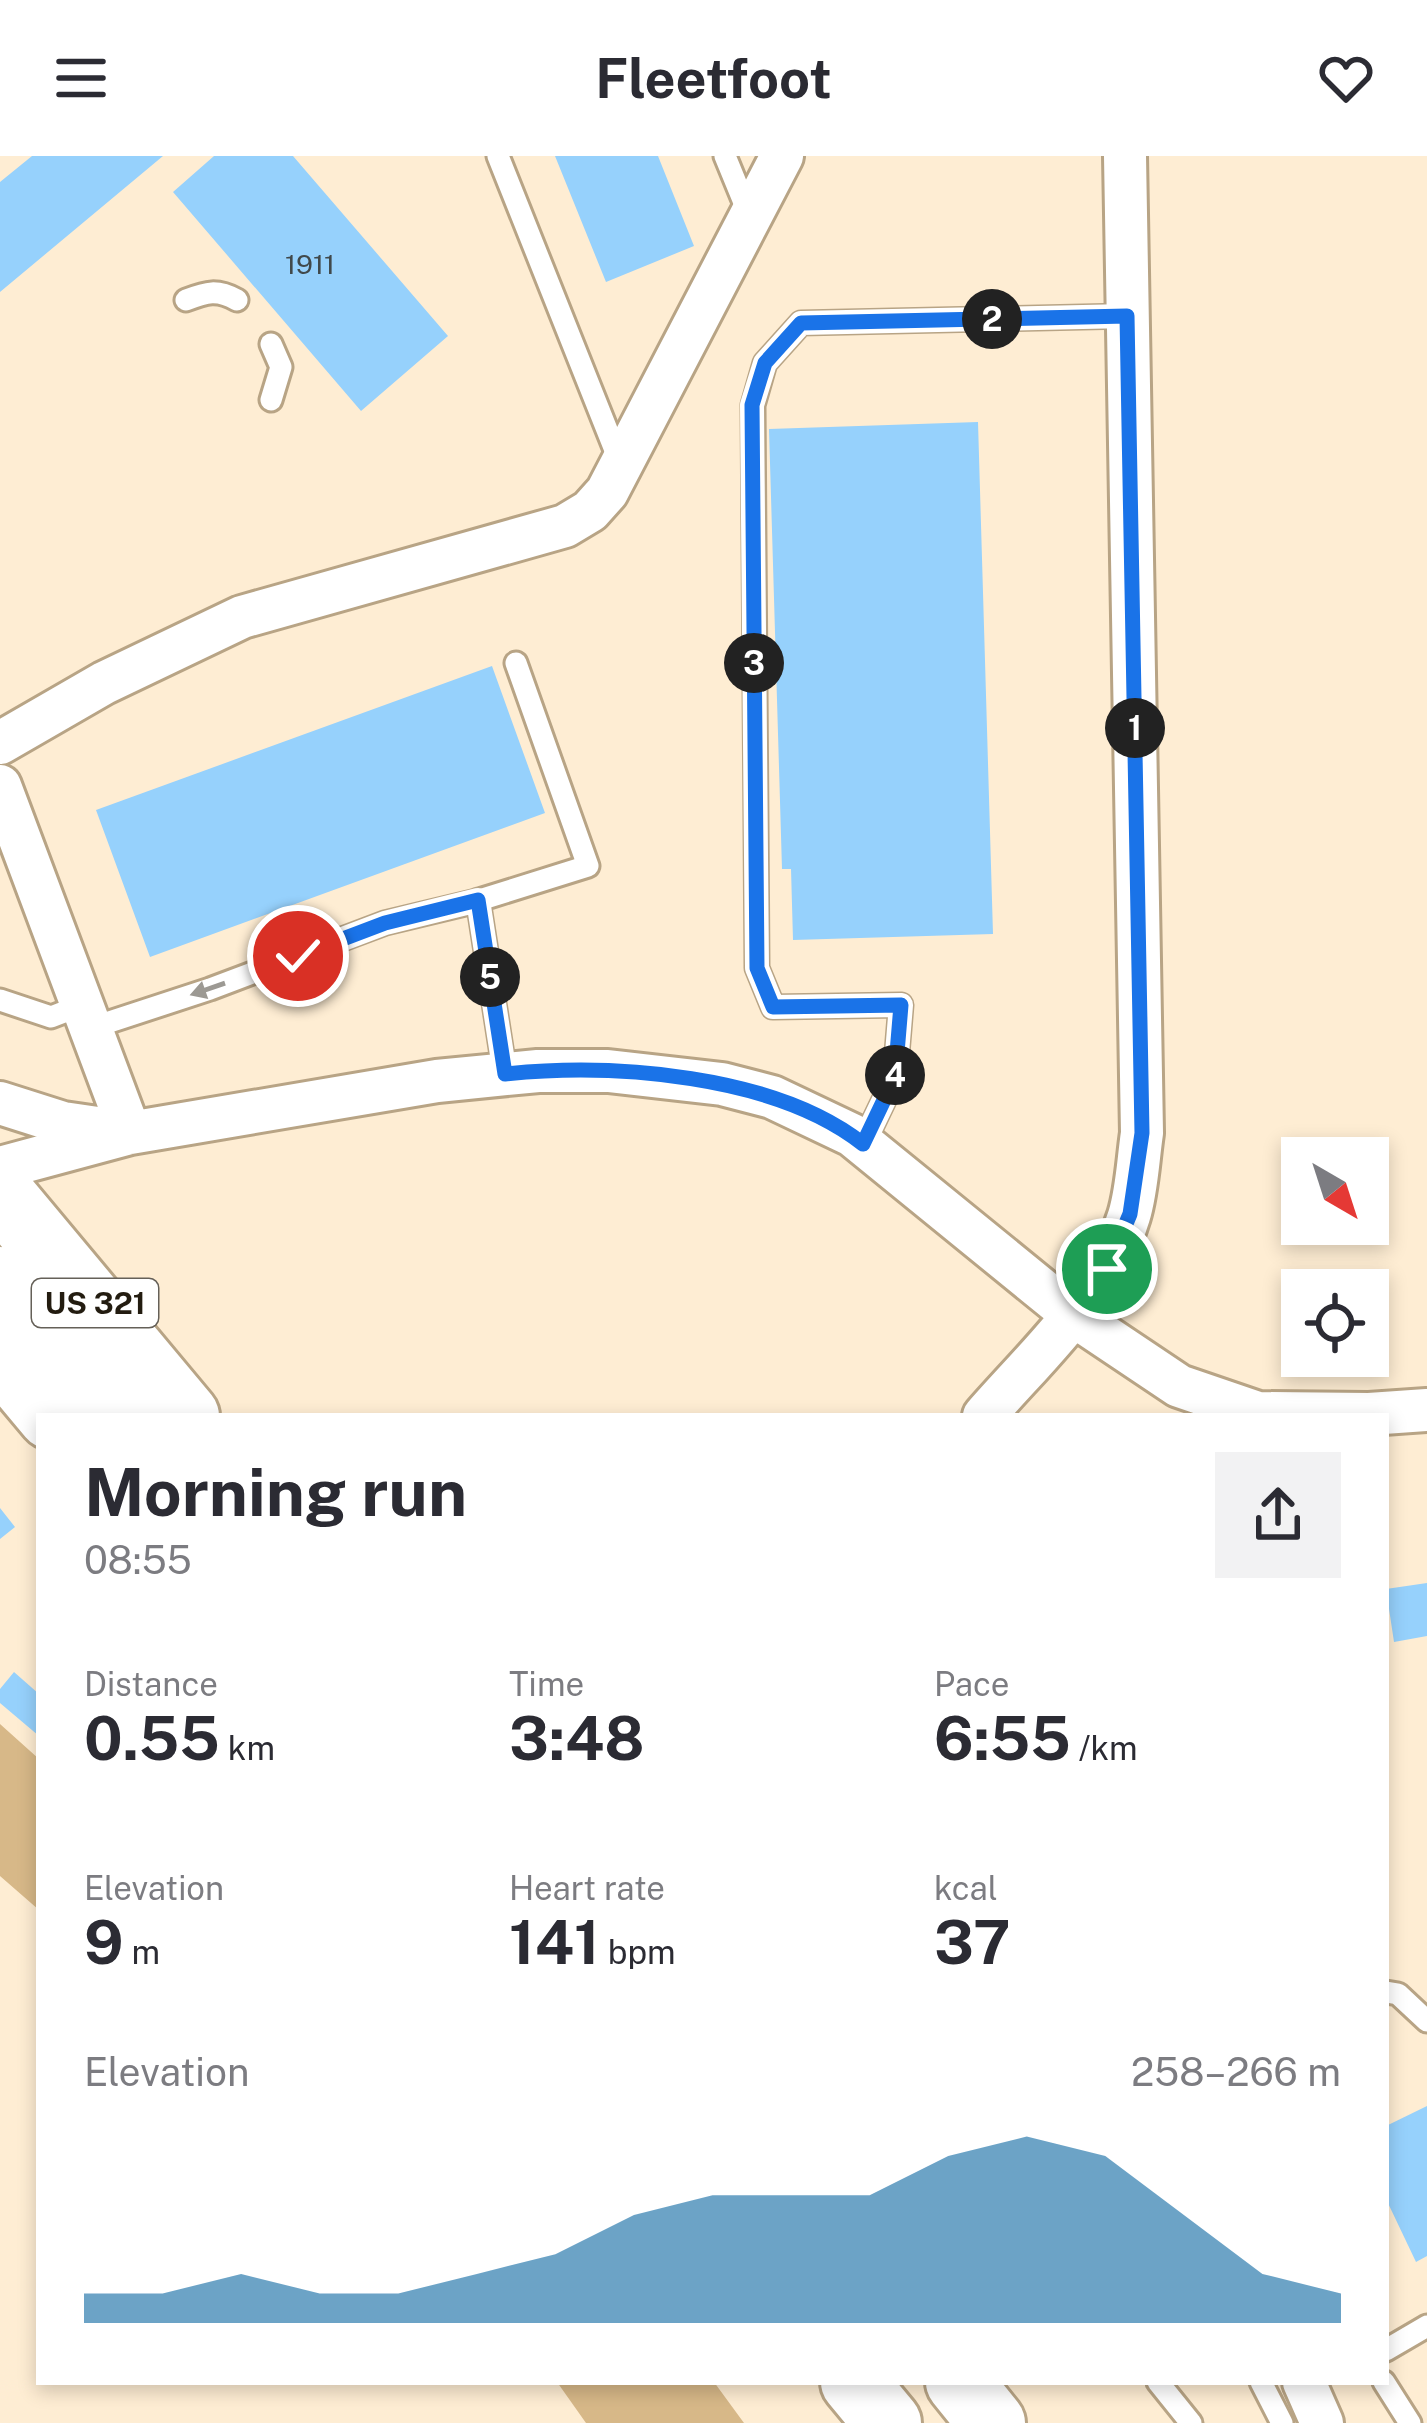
<!DOCTYPE html>
<meta charset="utf-8">
<style>
:root{--surface:#fff;--page:#f2f2f3;--text:#2b2b33;--muted:#7c7c81;--accent:#2f7daf}
body{margin:0;font-family:"Public Sans",sans-serif;background:var(--page);color:var(--text);height:100vh;display:flex;flex-direction:column;font-size:45px;white-space:nowrap}
*{box-sizing:border-box;margin:0}
p{font-size:39px;color:var(--muted)}
.icon{flex:none;width:66px;height:66px;fill:none;stroke:currentColor;stroke-width:2;stroke-linecap:round;stroke-linejoin:round}
.map{position:relative;flex:1;overflow:hidden}
.details{position:absolute;left:36px;top:1257px;width:1353px;height:972px;display:flex;flex-direction:column;background:var(--surface);border-radius:0px;box-shadow:0 6px 18px #0003}
.details>*{flex:none}
.needle{width:78px;rotate:141deg}
.tools{position:absolute;left:1281px;top:981px;display:grid;gap:24px}
.tools a{display:grid;place-items:center;width:108px;height:108px;border-radius:0px;background:var(--surface);box-shadow:0 6px 18px #0003;font-size:60px}
.pin{position:absolute;display:grid;place-items:center;width:102px;height:102px;color:#fff;margin:-51px;border:6px solid #fff;border-radius:50%;box-shadow:0 3px 12px #0007}
.km{position:absolute;width:60px;height:60px;margin:-30px;border-radius:50%;background:#222;color:#fff;font-size:33px;line-height:60px;text-align:center}
.round{display:grid;place-items:center;flex:none;width:126px;height:126px;border-radius:0px;background:var(--page)}
.summary{display:flex;align-items:center;justify-content:space-between;height:204px;padding:0 48px}
h1{font-size:66px;font-weight:700;line-height:90px}
.metrics{display:grid;grid-template-columns:repeat(3,1fr);gap:18px;height:204px;padding:12px 48px}
.metrics div{display:grid;align-content:center}
.metrics b{font-size:60px;font-weight:700}
.metrics small{font-size:33px;font-weight:400}
.metrics p{font-size:33px}
.chart{height:336px;padding:24px 48px}
.chart p{display:flex;justify-content:space-between}
.chart svg{width:100%;height:216px;margin-top:12px;fill:var(--accent);opacity:.7}
header{display:flex;justify-content:space-between;align-items:center;height:156px;padding:0 48px;background:var(--surface);font-size:54px;font-weight:700}
.map>svg:first-child{display:block}
.green{fill:#d7b888}
.building{fill:#96d1fc}
.lines{fill:none;stroke-linecap:round;stroke-linejoin:round}
.service-casing{stroke:#b8a485;stroke-width:27}
.minor-casing{stroke:#b8a485;stroke-width:48}
.trunk-casing{stroke:#b8a485;stroke-width:72}
.service{stroke:#fff;stroke-width:21}
.minor{stroke:#fff;stroke-width:42}
.trunk{stroke:#fff;stroke-width:66}
.oneway{fill:#9c9993}
.route-casing{stroke:#fff;stroke-width:24}
.route{stroke:#1a73e8;stroke-width:15}
.labels{text-anchor:middle;dominant-baseline:central;stroke-width:9;stroke-linejoin:round;paint-order:stroke}
.number-label{font-size:27px;fill:#40494b}
.shield{fill:#fff;stroke:#656058;stroke-width:3}
.shield-label{font-size:30px;font-weight:bold;fill:#231c10}
</style>
<header><svg class="icon" aria-label="menu" viewBox="0 0 24 24"><path d="M4 6h16M4 12h16M4 18h16"/></svg>Fleetfoot<svg class="icon" aria-label="heart" viewBox="0 0 24 24"><path d="M12 20l-8-8c-3-5 5-10 8-4 3-6 11-1 8 4z"/></svg></header>
<div class="map">
<svg width="1427" height="2267" viewBox="0 0 1427 2267">
<rect width="100%" height="100%" fill="#feedd3"/>
<path class="green" d="M0 1568 39 1603V1754L0 1720Z
M557 2226H714L744 2267H586Z"/>
<path class="building" d="M32 0H163L0 136V26Z
M214 0H293L448 180 361 255 173 36Z
M555 0H658L694 90 606 126Z
M978 266 993 778 793 784 791 713H782L769 273Z
M492 510 545 657 150 801 96 654Z
M0 1352 15 1371 0 1383Z
M1427 1427V1480L1394 1486 1386 1433Z
M14 1516 39 1538V1580L0 1547V1533Z
M1427 1950V2100L1416 2106 1386 2043V1970Z"/>
<g class="lines">
<g class="service-casing">
<path id="service" d="M498 0 621 309
M725 0 750 61
M186 144C207 136 217 133 237 144
M271 244 281 211 271 188
M478 744 505 918
M0 844 51 861 82 849
M91 872 210 833 385 767 473 746 588 710 516 507
M863 988 895 921 901 849 773 851 757 812 753 249 765 207 801 167 1127 160
M1386 1836 1398 1838 1427 1865
M1386 2194 1427 2170
M1158 2226 1191 2267
M1261 2226 1282 2267
M1384 2226 1410 2267"/>
</g>
<g class="minor-casing">
<path id="minor" d="M0 587 104 527 242 461 565 370 590 355 607 336 782 0
M0 630 130 977
M0 947 63 967 111 974
M0 1012 130 977 437 925 538 915H608L722 928 772 941 852 979 1073 1159 1179 1230 1258 1257 1369 1258 1427 1254
M984 1260C1037 1199 1105 1139 1129 1060 1137 1034 1138 1004 1142 977L1125 0
M1304 2226 1322 2267"/>
</g>
<g class="trunk-casing">
<path id="trunk" d="M0 1037 186 1260
M0 1124 112 1260
M0 1199 51 1260
M854 2226 888 2267
M959 2226 992 2267"/>
</g>
<use href="#service" class="service"/>
<use href="#minor" class="minor"/>
<use href="#trunk" class="trunk"/>
</g>
<defs><path id="oneway-solid" d="M-6-.8H1V-3.2L6.5 0L1 3.2V.8H-6Z" transform="scale(3)"/></defs>
<use class="oneway" href="#oneway-solid" transform="translate(208 833) rotate(161)"/>
<g class="lines">
<g class="route-casing">
<path id="route" d="M298 800 385 767 478 744 505 918C613 907 774 918 863 988L895 921 901 849 773 851 757 812 752 249 765 207 801 167 1127 160 1142 977 1130 1058 1107 1113"/>
</g>
<use href="#route" class="route"/>
</g>
<g class="labels">
<g class="number-label">
<text x="310" y="108">1911</text>
</g>
<rect class="shield" x="32" y="1123" width="126" height="48" rx="9"/>
<g class="shield-label">
<text x="95" y="1147">US 321</text>
</g>
</g>
</svg>
<div class="tools">
<a><svg class="needle" viewBox="-14 -14 28 28"><path d="M0-13l5 13h-10z" fill="#e53935"/><path d="M0 13l5-13h-10z" fill="#7c7c81"/></svg></a>
<a><svg class="icon" aria-label="locate" viewBox="0 0 24 24"><circle cx="12" cy="12" r="6"/><path d="M12 2v4M12 18v4M2 12h4M18 12h4"/></svg></a>
</div>
<div class="pin" style="left:1107px;top:1113px;background:#1e9e55"><svg class="icon" aria-label="arrive" viewBox="0 0 24 24"><path d="M6 21V4h12l-3 4 3 4H6"/></svg></div>
<div class="pin" style="left:298px;top:800px;background:#d93025"><svg class="icon" aria-label="check" viewBox="0 0 24 24"><path d="M5 12l5 5 9-10"/></svg></div>
<b class="km" style="left:1135px;top:572px">1</b>
<b class="km" style="left:992px;top:163px">2</b>
<b class="km" style="left:754px;top:507px">3</b>
<b class="km" style="left:895px;top:919px">4</b>
<b class="km" style="left:490px;top:821px">5</b>
<section class="details">
<div class="summary"><div><h1>Morning run</h1><p>08:55</p></div><a class="round"><svg class="icon" aria-label="share" viewBox="0 0 24 24"><path d="M12 15V3M7 8l5-5 5 5M5 13v7h14v-7"/></svg></a></div>
<div class="metrics">
<div><p>Distance</p><b>0.55<small> km</small></b></div>
<div><p>Time</p><b>3:48</b></div>
<div><p>Pace</p><b>6:55<small> /km</small></b></div>
</div>
<div class="metrics">
<div><p>Elevation</p><b>9<small> m</small></b></div>
<div><p>Heart rate</p><b>141<small> bpm</small></b></div>
<div><p>kcal</p><b>37</b></div>
</div>
<div class="chart"><p><span>Elevation</span>258–266 m</p>
<svg viewBox="0 0 160 44" preserveAspectRatio="none"><path d="M0 44V38L10 38L20 34L30 38L40 38L50 34L60 30L70 22L80 18L90 18L100 18L110 10L120 6L130 10L140 22L150 34L160 38V44z"/></svg>
</div>
</section>
</div>
